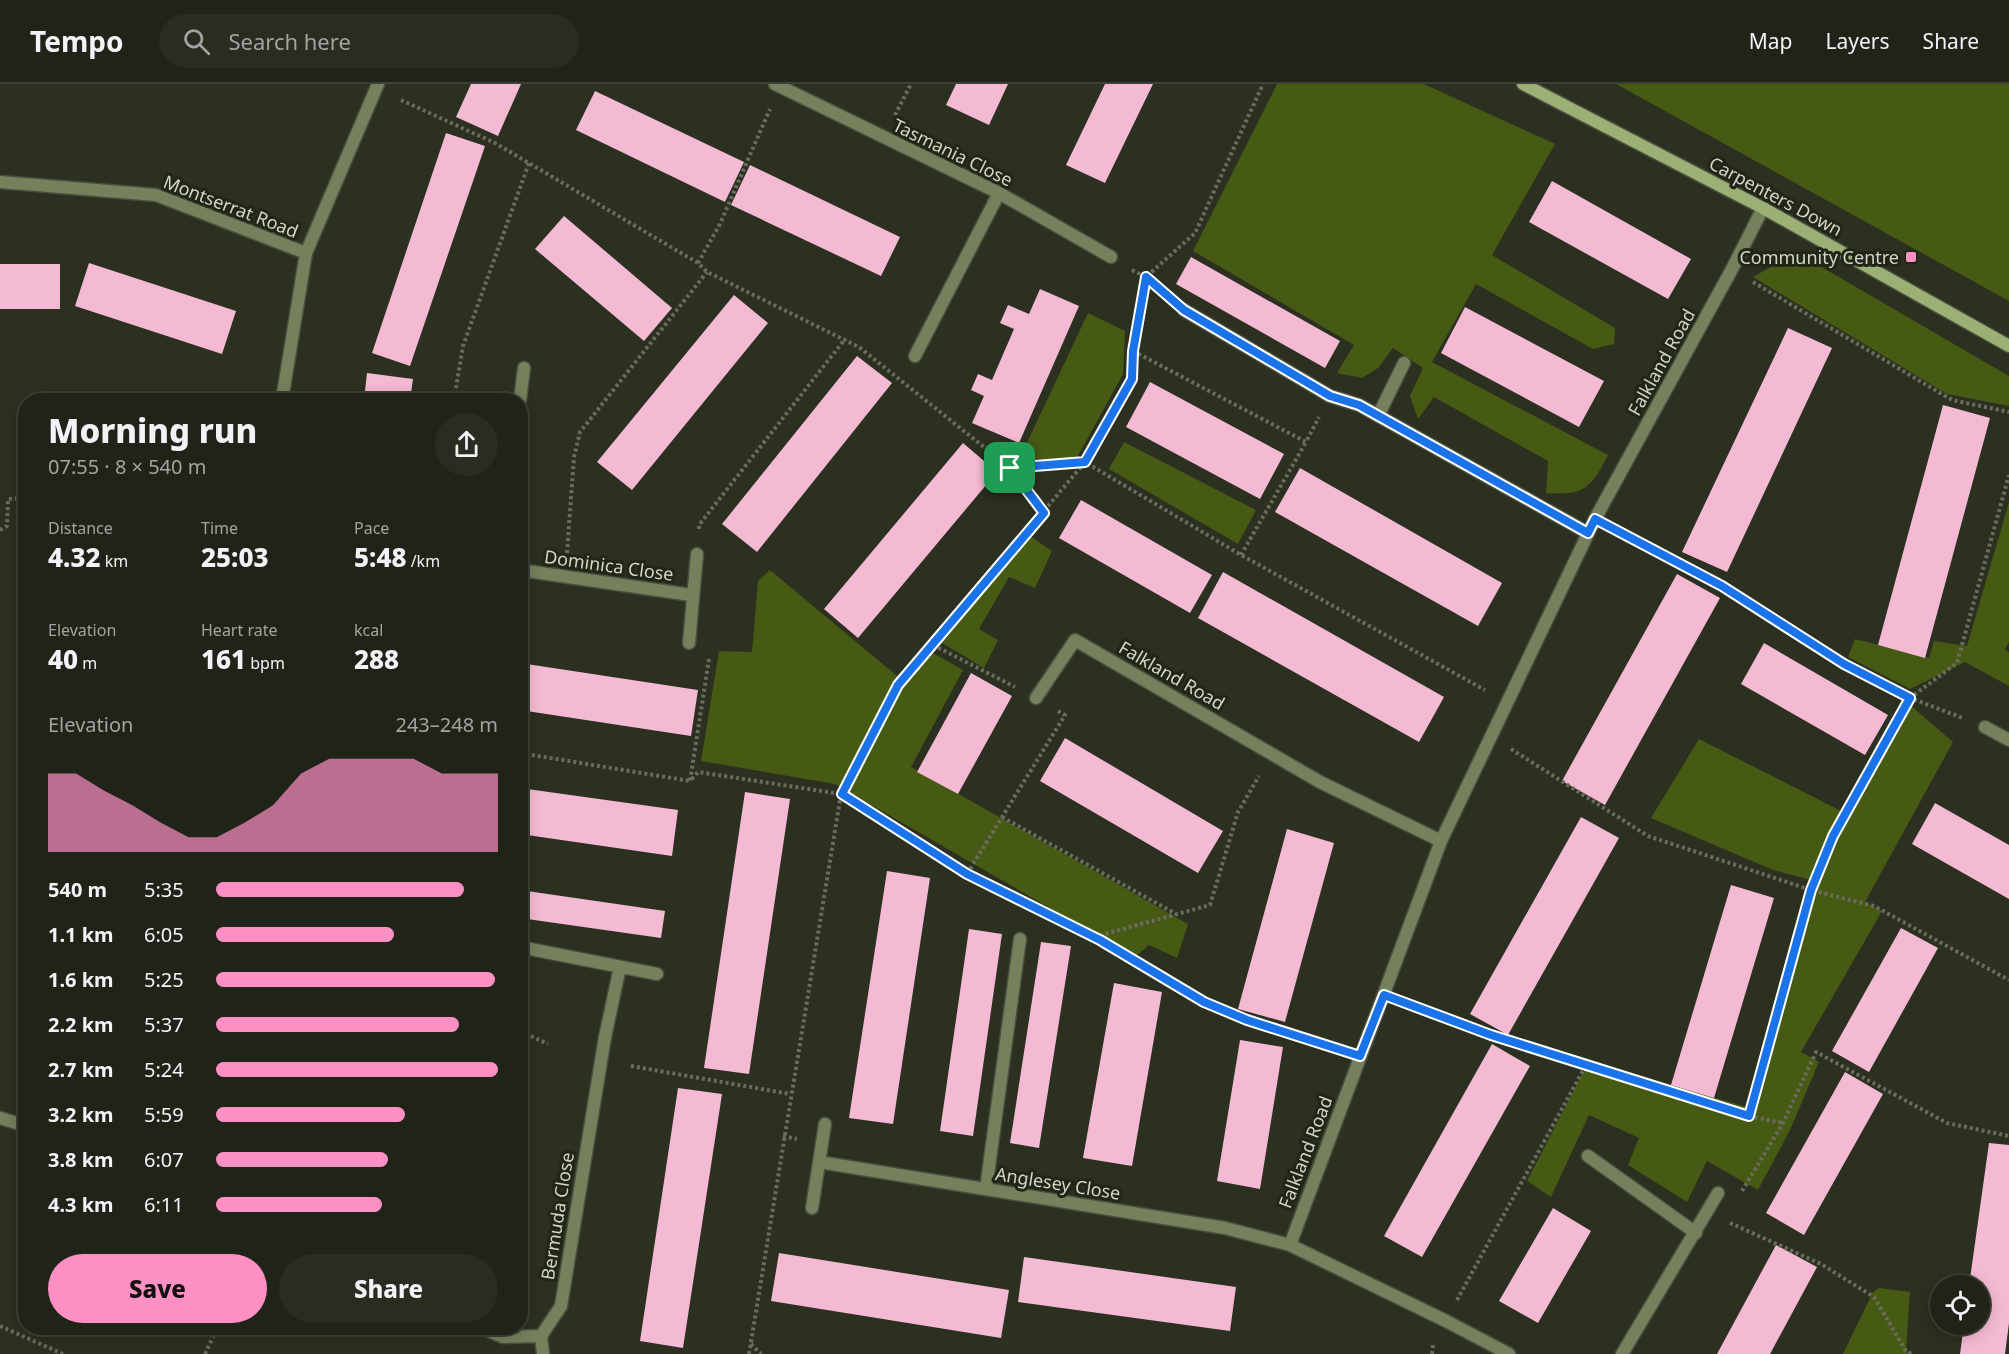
<!DOCTYPE html>
<meta charset="utf-8">
<style>
:root{--surface:#202418;--page:#282c21;--text:#f1f3f6;--muted:#a2a4a2;--line:#3d4137;--accent:#fc8fc3}
body{margin:0;font-family:"Noto Sans",sans-serif;background:var(--page);color:var(--text);height:100vh;display:flex;flex-direction:column;font-size:22px;white-space:nowrap}
*{box-sizing:border-box;margin:0}
p{font-size:20px;color:var(--muted)}
.icon{flex:none;width:33px;height:33px;fill:none;stroke:currentColor;stroke-width:2;stroke-linecap:round;stroke-linejoin:round}
.map{position:relative;flex:1;overflow:hidden}
.sheet{position:absolute;left:18px;top:309px;width:510px;height:942px;display:flex;flex-direction:column;background:var(--surface);border-radius:24px;box-shadow:0 3px 15px #0003,0 0 0 2px var(--line)}
.sheet>*{flex:none}
.tools{position:absolute;left:1930px;top:1191px;display:grid;gap:12px}
.tools a{display:grid;place-items:center;width:60px;height:60px;border-radius:50%;background:var(--surface);box-shadow:0 3px 15px #0003,0 0 0 2px var(--line);font-size:30px}
.pin{position:absolute;display:grid;place-items:center;width:51px;height:51px;color:#fff;margin:-26px;border-radius:12px;box-shadow:0 3px 9px #0006}
.round{display:grid;place-items:center;flex:none;width:63px;height:63px;border-radius:32px;background:var(--page)}
.headline{display:flex;align-items:center;justify-content:space-between;height:102px;padding:0 30px}
h1{font-size:33px;font-weight:800;line-height:45px}
.stats{display:grid;grid-template-columns:repeat(3,1fr);gap:9px;height:102px;padding:6px 30px}
.stats div{display:grid;align-content:center}
.stats b{font-size:26px;font-weight:800}
.stats small{font-size:16px;font-weight:400}
.stats p{font-size:16px}
.chart{height:168px;padding:12px 30px}
.chart p{display:flex;justify-content:space-between}
.chart svg{width:100%;height:108px;margin-top:6px;fill:var(--accent);opacity:.7}
.action{display:flex;gap:12px;margin-top:auto;padding:12px 30px}
.action a{flex:1;height:69px;border-radius:36px;background:var(--accent);color:#111;font-size:24px;font-weight:800;line-height:69px;text-align:center}
.action a+a{background:var(--page);color:var(--text)}
ul{padding:0 30px;list-style:none;font-size:20px}
li{display:grid;grid-template-columns:96px 72px 1fr;align-items:center;height:45px}
li i{height:15px;border-radius:8px;background:var(--accent)}
header{display:flex;align-items:center;gap:36px;box-sizing:border-box;height:84px;padding:0 30px;background:var(--surface);border-bottom:2px solid var(--line)}
header strong{font-size:28px}
nav{display:flex;gap:33px;margin-inline-start:auto;font-size:21px}
.search{width:420px;height:54px;background:var(--page);display:flex;align-items:center;gap:15px;box-sizing:border-box;padding:0 21px;border-radius:33px;color:var(--muted);font-size:22px}
.map>svg:first-child{display:block}
.green{fill:#465a13}
.building{fill:#f4bad3}
.lines{fill:none;stroke-linecap:round;stroke-linejoin:round}
.lane-casing{stroke:#494e3f;stroke-width:15}
.street-casing{stroke:#494e3f;stroke-width:15}
.secondary-casing{stroke:#494e3f;stroke-width:15}
.path{stroke:#696d5f;stroke-width:4;stroke-dasharray:3 3;stroke-linecap:butt}
.lane{stroke:#74815c;stroke-width:12}
.street{stroke:#74815c;stroke-width:12}
.secondary{stroke:#9cb075;stroke-width:12}
.route-casing{stroke:#fff;stroke-width:12}
.route{stroke:#1a73e8;stroke-width:8}
.poi-dot{fill:#fc8fc3;stroke:#212616;stroke-width:2}
.labels{text-anchor:middle;dominant-baseline:central;stroke-width:6;stroke-linejoin:round;paint-order:stroke}
.street-label{font-size:18px;fill:#d1d5cb;stroke:#212616}
.poi-label{font-size:18px;fill:#d1d5cb;stroke:#212616;text-anchor:end}
</style>
<header>
<strong>Tempo</strong>
<div class="search"><svg class="icon" aria-label="search" viewBox="0 0 24 24"><circle cx="10" cy="10" r="6"/><path d="M15 15l6 6"/></svg>Search here</div>
<nav><a>Map</a><a>Layers</a><a>Share</a></nav>
</header>
<div class="map">
<svg width="2009" height="1270" viewBox="0 0 2009 1270">
<rect width="100%" height="100%" fill="#2b3020"/>
<path class="green" d="M1277 0H1424L1555 60 1492 171 1615 244 1614 260 1593 265 1476 200 1432 278 1608 371C1591 404 1584 412 1546 409L1548 377 1434 313 1418 335 1410 312 1423 284 1393 264 1378 284 1362 294 1337 289 1354 261 1193 167Z
M1616 0H2009V217Z
M1806 174 2009 292V322L1947 310 1753 193 1776 180Z
M1088 229 1125 247 1123 290 1073 381 1015 384Z
M1124 358 1256 426 1238 460 1109 385Z
M2009 418V558L2005 565 2009 569V602L1965 578 1910 605 1848 573 1855 555 1929 574 1934 557 1967 562Z
M1030 452 1052 467 1035 504 1009 493 979 545 998 556 984 584 942 559Z
M770 486 902 596 931 568 963 586 911 683 1188 840 1177 874 1149 861 1135 873 835 700 701 677 719 567 752 568 758 497Z
M1910 621 1953 658 1865 818 1882 827 1801 968 1819 978 1790 1046 1758 1106 1707 1077 1687 1118 1628 1081 1639 1054 1589 1031 1551 1113 1527 1097 1589 977 1757 1026 1818 798 1773 786 1651 734 1699 655 1847 730Z
M1879 1204 1910 1208 1906 1266 1911 1270H1843L1873 1208Z"/>
<path class="building" d="M471 0H521L498 52 456 33Z
M956 0H1008L989 41 946 21Z
M1105 0H1153L1105 99 1066 81Z
M595 7 744 78 725 118 576 46Z
M446 49 485 62 410 282 372 269Z
M750 81 900 153 881 192 731 121Z
M1552 97 1691 175 1668 215 1529 138Z
M564 132 672 224 644 257 535 165Z
M1191 173 1340 257 1325 284 1176 200Z
M89 179 236 227 222 270 75 222Z
M0 180H60V225H0Z
M1040 205 1079 222 1019 359 972 339 984 312 971 306 978 290 992 296 1014 245 1000 239 1008 221 1029 230Z
M734 211 768 239 632 406 597 378Z
M1465 223 1604 297 1579 343 1441 269Z
M1788 244 1832 264 1727 488 1682 468Z
M857 272 892 299 757 468 722 440Z
M367 289 413 295 410 316H364Z
M1150 298 1284 370 1260 415 1126 343Z
M1943 321 1990 334 1925 574 1878 561Z
M19 337H26V389L17 388Z
M963 359 997 388 858 554 824 525Z
M1300 384 1502 499 1478 542 1275 428Z
M1081 416 1212 491 1190 529 1059 454Z
M1223 488 1444 613 1419 658 1198 534Z
M1677 490 1720 514 1605 721 1562 697Z
M1764 559 1888 631 1865 671 1741 600Z
M520 579 698 606 691 652 520 626Z
M971 589 1012 612 958 710 917 688Z
M1065 654 1223 747 1198 789 1040 697Z
M520 704 678 726 672 772 520 750Z
M745 708 790 715 749 990 704 984Z
M1935 719 2009 761V815L1912 760Z
M1581 733 1619 754 1508 951 1470 930Z
M1287 745 1334 759 1285 938 1238 925Z
M887 787 930 794 893 1040 849 1034Z
M1731 801 1774 814 1714 1014 1671 1001Z
M520 806 665 827 661 854 520 834Z
M1901 844 1938 864 1869 988 1832 967Z
M969 845 1002 850 973 1052 940 1047Z
M1041 858 1071 862 1039 1064 1010 1059Z
M1114 899 1162 908 1132 1082 1083 1074Z
M1240 956 1283 963 1260 1105 1217 1097Z
M1492 960 1530 982 1422 1173 1384 1152Z
M1845 988 1883 1010 1804 1151 1766 1129Z
M678 1004 722 1010 683 1264 640 1257Z
M1989 1059 2009 1061V1239L2005 1270H1960L1964 1240H1980V1202H1969Z
M1553 1124 1591 1147 1538 1239 1499 1217Z
M1776 1161 1817 1183 1770 1270H1717Z
M779 1169 1009 1206 1001 1254 771 1217Z
M1024 1173 1236 1203 1230 1247 1018 1218Z"/>
<g class="lines">
<g class="lane-casing">
<path id="lane" d="M1184 226 1330 312 1359 321
M915 272 999 109
M520 316 524 284
M520 863 657 890
M605 953 620 883
M1588 1072 1696 1149
M986 1105 1020 855
M541 1252 543 1270"/>
</g>
<g class="street-casing">
<path id="street" d="M775 0 999 109 1111 173
M0 98 156 111 306 169
M282 316 306 169 378 0
M1359 321 1588 449
M1378 332 1404 279
M520 486 691 511
M689 559 697 470
M1036 614 1075 556 1320 698 1441 757
M1985 643 2009 656
M0 1034 26 1042
M819 1078 1225 1144 1290 1161
M812 1124 825 1040
M482 1244 503 1253 541 1252 561 1222 605 953
M1509 1270 1446 1237 1290 1161 1441 757 1595 435 1732 185 1763 124
M1622 1270 1718 1109"/>
</g>
<g class="secondary-casing">
<path id="secondary" d="M1523 0 1763 124 2009 262"/>
</g>
<path class="path" d="M401 16 495 59 698 179 707 188 859 263 1010 384 1044 429
M895 31 911 0
M698 179 720 140 770 25
M1132 186 1146 193 1165 210
M1753 198 1952 316 2009 328
M1133 267 1306 358 1319 333
M454 316 463 262 529 79
M1010 384 1085 378 1241 471 1485 606
M699 445V441L845 255
M0 446 7 442 8 415 26 414
M1617 447 1722 502 1844 580 1910 614 1963 634
M567 469 574 373 580 348 707 188
M1241 471 1306 358
M933 561 1015 603
M709 575 690 697 698 688 841 710 967 790 1100 856 1204 918 1247 936 1336 965
M1511 665 1648 752 1811 806 1874 822 2009 896
M520 669 690 697
M1002 733 1176 830
M967 790 1065 631 1058 627
M1094 853 1210 821 1238 728 1259 692
M1407 920 1491 952 1749 1032 1783 1039
M520 947 548 960
M631 982 790 1010
M1749 1032 1811 806 1833 752 1910 614 1957 579 2009 391
M783 1052 797 1055
M520 1092 526 1094
M1742 1107 1783 1039 1816 968 1947 1039 2009 1052
M1730 1139 1821 1180 1874 1213 1906 1267 1912 1270
M1457 1216 1586 981
M0 1242 63 1270
M751 1260 761 1270
M205 1270 217 1244
M749 1270 841 710 898 601 1085 378 1133 295V267L1146 193 1195 149 1263 0
M1432 1270 1433 1260"/>
<use href="#lane" class="lane"/>
<use href="#street" class="street"/>
<use href="#secondary" class="secondary"/>
</g>
<g class="lines">
<g class="route-casing">
<path id="route" d="M1146 193 1184 226 1330 312 1359 321 1588 449 1595 435 1722 502 1844 580 1910 614 1833 752 1811 806 1749 1032 1491 951 1384 911 1360 972 1247 936 1204 918 1100 856 967 790 842 710 898 601 1044 429 1010 384 1085 378 1132 295 1133 267Z"/>
</g>
<use href="#route" class="route"/>
</g>
<rect class="poi-dot" x="1905" y="167" width="12" height="12" rx="3"/>
<g class="labels">
<g class="street-label">
<text transform="translate(953 68) rotate(26)">Tasmania Close</text>
<text transform="translate(1776 112) rotate(28)">Carpenters Down</text>
<text transform="translate(231 122) rotate(21)">Montserrat Road</text>
<text transform="translate(1661 278) rotate(-61)">Falkland Road</text>
<text transform="translate(609 481) rotate(8)">Dominica Close</text>
<text transform="translate(1172 591) rotate(30)">Falkland Road</text>
<text transform="translate(1305 1068) rotate(-69)">Falkland Road</text>
<text transform="translate(1058 1099) rotate(9)">Anglesey Close</text>
<text transform="translate(557 1132) rotate(-81)">Bermuda Close</text>
</g>
<g class="poi-label">
<text x="1899" y="173">Community Centre</text>
</g>
</g>
</svg>
<div class="tools">
<a><svg class="icon" aria-label="locate" viewBox="0 0 24 24"><circle cx="12" cy="12" r="6"/><path d="M12 2v4M12 18v4M2 12h4M18 12h4"/></svg></a>
</div>
<div class="pin" style="left:1010px;top:384px;background:#1e9e55"><svg class="icon" aria-label="arrive" viewBox="0 0 24 24"><path d="M6 21V4h12l-3 4 3 4H6"/></svg></div>
<section class="sheet">
<div class="headline"><div><h1>Morning run</h1><p>07:55 · 8 × 540 m</p></div><a class="round"><svg class="icon" aria-label="share" viewBox="0 0 24 24"><path d="M12 15V3M7 8l5-5 5 5M5 13v7h14v-7"/></svg></a></div>
<div class="stats">
<div><p>Distance</p><b>4.32<small> km</small></b></div>
<div><p>Time</p><b>25:03</b></div>
<div><p>Pace</p><b>5:48<small> /km</small></b></div>
</div>
<div class="stats">
<div><p>Elevation</p><b>40<small> m</small></b></div>
<div><p>Heart rate</p><b>161<small> bpm</small></b></div>
<div><p>kcal</p><b>288</b></div>
</div>
<div class="chart"><p><span>Elevation</span>243–248 m</p>
<svg viewBox="0 0 160 44" preserveAspectRatio="none"><path d="M0 44V12L10 12L20 19L30 25L40 32L50 38L60 38L70 32L80 25L90 12L100 6L110 6L120 6L130 6L140 12L150 12L160 12V44z"/></svg>
</div>
<ul>
<li><b>540 m</b>5:35<i style="width:88%"></i></li>
<li><b>1.1 km</b>6:05<i style="width:63%"></i></li>
<li><b>1.6 km</b>5:25<i style="width:99%"></i></li>
<li><b>2.2 km</b>5:37<i style="width:86%"></i></li>
<li><b>2.7 km</b>5:24<i style="width:100%"></i></li>
<li><b>3.2 km</b>5:59<i style="width:67%"></i></li>
<li><b>3.8 km</b>6:07<i style="width:61%"></i></li>
<li><b>4.3 km</b>6:11<i style="width:59%"></i></li>
</ul>
<div class="action"><a>Save</a><a>Share</a></div>
</section>
</div>
